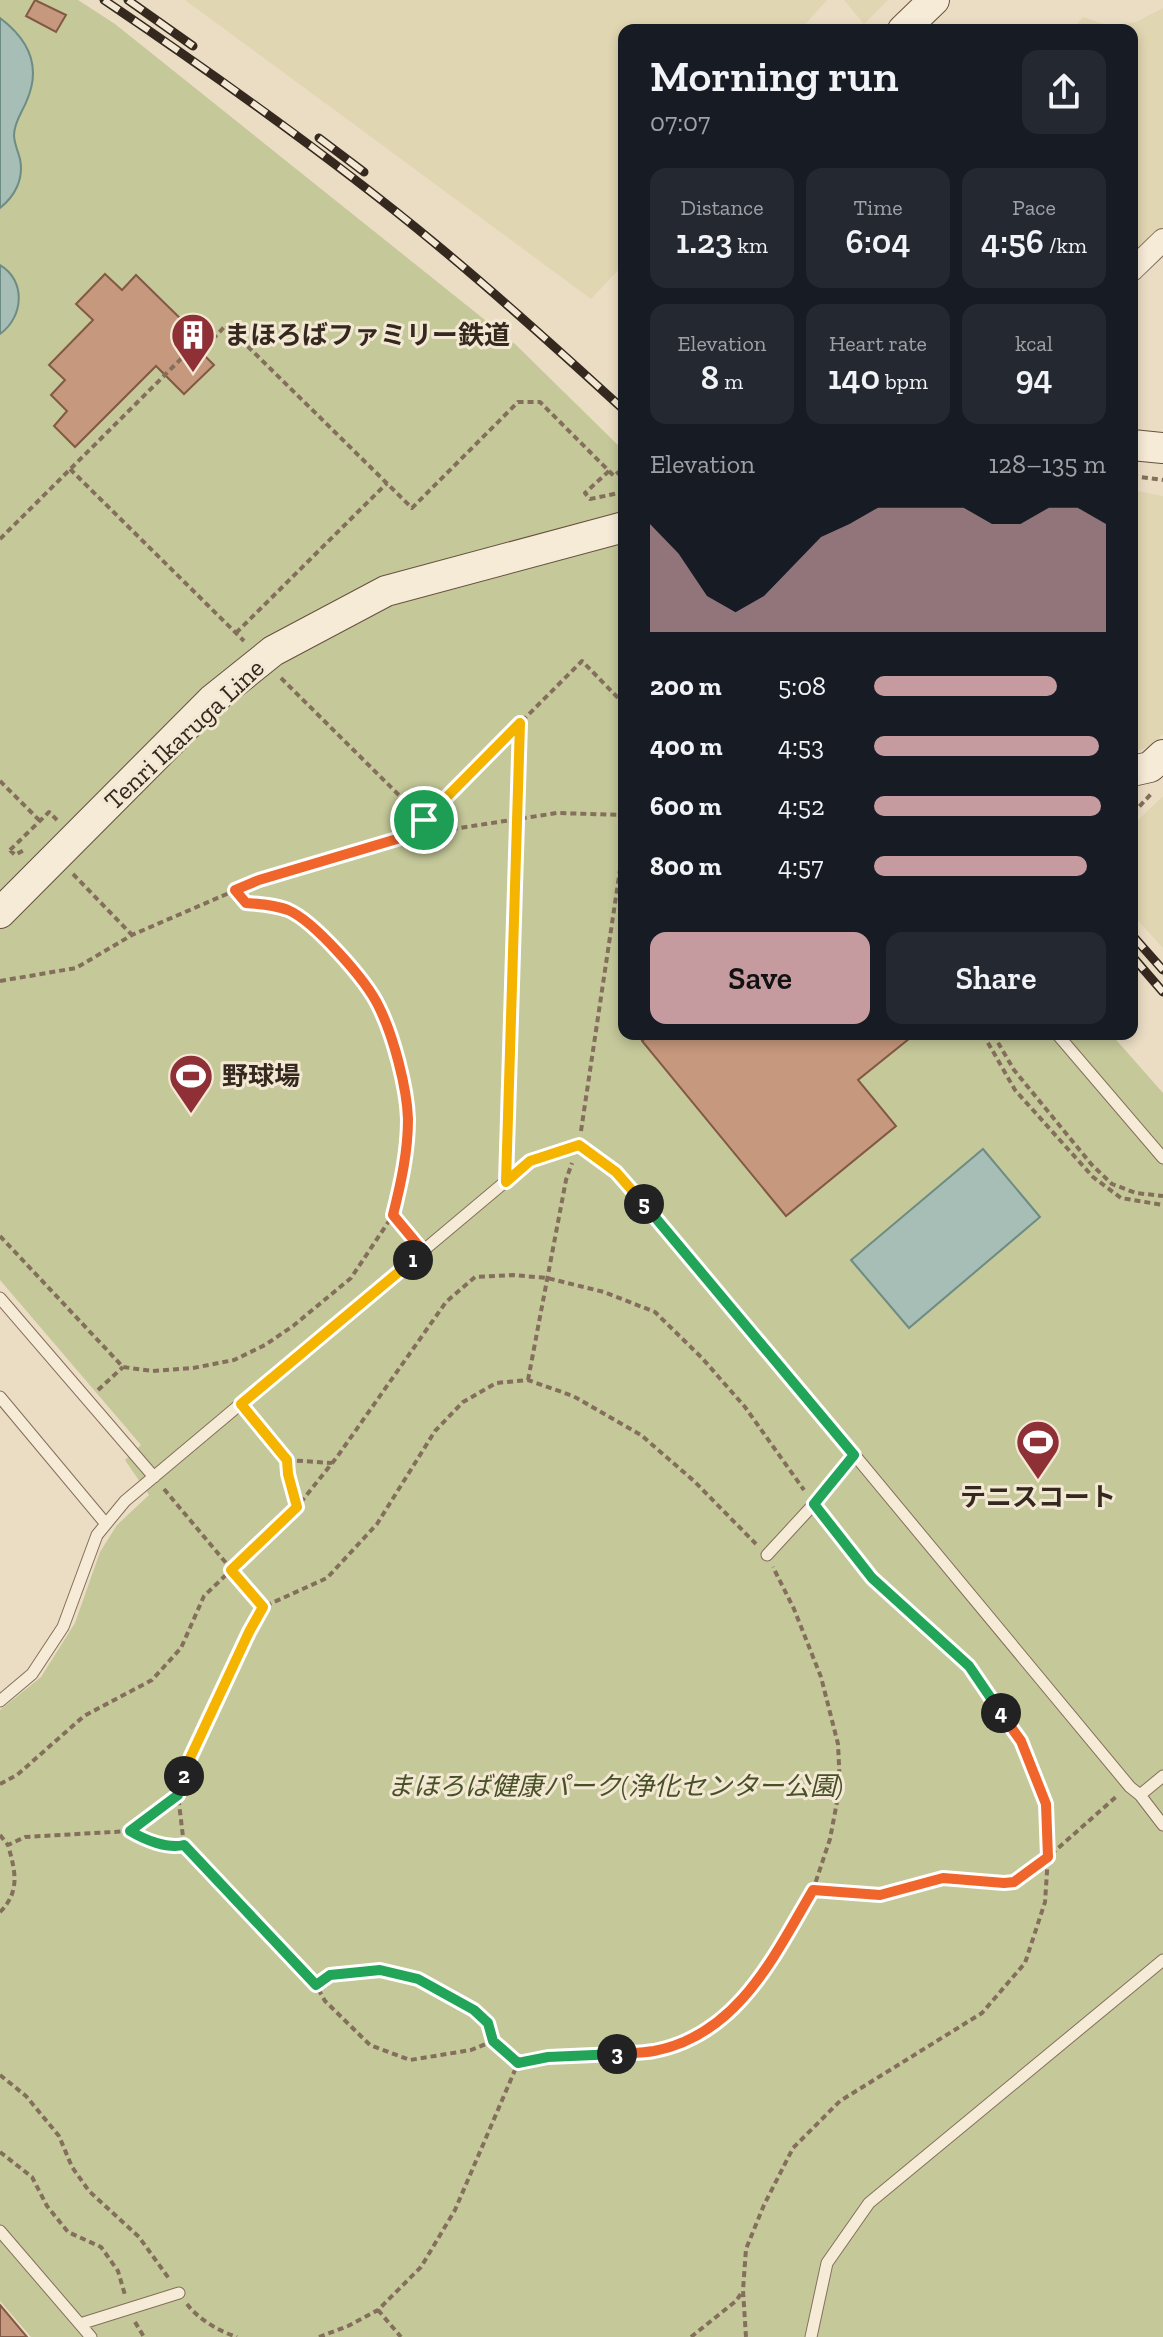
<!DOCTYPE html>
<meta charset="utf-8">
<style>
:root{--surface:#171b24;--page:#242831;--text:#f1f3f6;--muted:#9ea1a6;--accent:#c59ba0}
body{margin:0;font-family:"Zilla Slab","Noto Sans JP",serif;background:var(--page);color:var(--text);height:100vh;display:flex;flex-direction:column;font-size:30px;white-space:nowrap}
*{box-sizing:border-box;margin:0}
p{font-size:26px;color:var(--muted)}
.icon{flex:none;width:44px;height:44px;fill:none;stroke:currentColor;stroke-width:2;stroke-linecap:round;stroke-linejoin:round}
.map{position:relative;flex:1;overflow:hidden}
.drawer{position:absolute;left:618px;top:24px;width:520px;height:1016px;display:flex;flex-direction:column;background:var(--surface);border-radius:16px;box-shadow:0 4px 12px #0003}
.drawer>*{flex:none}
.pin{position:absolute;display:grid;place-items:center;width:68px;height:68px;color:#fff;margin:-34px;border:4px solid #fff;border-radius:50%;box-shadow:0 2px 8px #0007}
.km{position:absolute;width:40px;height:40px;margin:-20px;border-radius:50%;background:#222;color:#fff;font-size:22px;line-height:40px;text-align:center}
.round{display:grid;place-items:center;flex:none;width:84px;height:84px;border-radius:16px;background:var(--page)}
.head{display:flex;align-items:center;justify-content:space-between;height:136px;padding:0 32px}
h1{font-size:44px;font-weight:600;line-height:60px}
.figures{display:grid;grid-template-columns:repeat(3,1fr);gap:12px;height:136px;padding:8px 32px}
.figures div{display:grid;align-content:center;border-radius:16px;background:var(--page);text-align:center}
.figures b{font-size:34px;font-weight:600}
.figures small{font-size:22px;font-weight:400}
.figures p{font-size:22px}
.chart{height:224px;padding:16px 32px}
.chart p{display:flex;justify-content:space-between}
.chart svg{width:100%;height:144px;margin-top:8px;fill:var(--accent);opacity:.7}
.cta{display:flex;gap:16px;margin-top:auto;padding:16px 32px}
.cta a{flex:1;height:92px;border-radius:16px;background:var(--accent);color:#111;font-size:32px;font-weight:600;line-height:92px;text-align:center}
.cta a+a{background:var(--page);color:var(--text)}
ul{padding:0 32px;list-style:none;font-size:26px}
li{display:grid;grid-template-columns:128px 96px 1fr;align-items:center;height:60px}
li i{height:20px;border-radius:10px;background:var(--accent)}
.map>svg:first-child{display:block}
.farmland{fill:#e0d6b2}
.green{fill:#c5c899}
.water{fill:#a6beb6;stroke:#6d8c83;stroke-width:2}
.building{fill:#c6987d;stroke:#825944;stroke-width:2}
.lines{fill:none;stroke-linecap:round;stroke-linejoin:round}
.lane-casing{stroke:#846f5c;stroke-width:13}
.street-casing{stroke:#846f5c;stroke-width:24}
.secondary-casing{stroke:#66513f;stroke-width:32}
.path{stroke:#846f5c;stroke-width:4;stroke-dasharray:6 4;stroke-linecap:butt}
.lane{stroke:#f6ebd7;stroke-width:11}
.street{stroke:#f6ebd7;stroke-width:22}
.secondary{stroke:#f6ebd7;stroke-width:30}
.rail-casing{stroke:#35291f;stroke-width:9}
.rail{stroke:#f3e8d3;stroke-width:6;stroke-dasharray:18;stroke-linecap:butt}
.split-1-casing{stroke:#fff;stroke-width:16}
.split-2-casing{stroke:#fff;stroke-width:16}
.split-3-casing{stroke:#fff;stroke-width:16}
.split-4-casing{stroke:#fff;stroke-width:16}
.split-5-casing{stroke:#fff;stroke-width:16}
.split-6-casing{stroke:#fff;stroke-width:16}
.split-1{stroke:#f0652b;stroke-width:10}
.split-2{stroke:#f5b400;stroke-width:10}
.split-3{stroke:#22a559;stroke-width:10}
.split-4{stroke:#f0652b;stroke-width:10}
.split-5{stroke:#22a559;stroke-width:10}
.split-6{stroke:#f5b400;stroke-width:10}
.labels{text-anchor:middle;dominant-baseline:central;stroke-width:6;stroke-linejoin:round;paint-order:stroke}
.poi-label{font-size:26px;font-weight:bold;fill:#35291f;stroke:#f3e8d3;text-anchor:start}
.street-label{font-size:26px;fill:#35291f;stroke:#f3e8d3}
.park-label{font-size:26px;font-style:italic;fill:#485027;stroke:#f3e8d3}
</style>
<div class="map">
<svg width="1163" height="2337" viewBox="0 0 1163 2337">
<rect width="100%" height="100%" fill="#ebddc4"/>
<path class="farmland" d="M185 0H827L800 30H624V264L591 299Z
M844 0H888L864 24Z
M1163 8V228L1132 260V30H1072L1083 17 1109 26 1136 22Z
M1132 490 1163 496V734L1153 745 1132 753Z
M1163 796V948L1132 914V826Z"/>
<path class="green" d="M0 0H78L115 24 515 344 624 451V1034H1111L1163 1093V2337H31L0 2301V1710L41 1677 75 1623 100 1552 117 1525 149 1495 125 1460 141 1445 0 1280Z"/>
<path class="water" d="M0 18C28 39 42 65 27 100 23 111 14 122 14 135 14 143 18 151 20 159 24 179 15 196 0 208Z
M0 265C26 280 24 317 0 334Z
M983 1149 1040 1217 909 1328 851 1260Z"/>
<path class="building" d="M35 0 66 15 56 32 26 16Z
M105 274 122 290 136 275 192 330 185 336 214 365 184 394 156 366 75 447 54 426 67 411 51 395 65 380 49 365 93 320 76 304Z
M651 1034H915L858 1080 896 1126 786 1216 642 1041Z
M0 2305 27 2337H0Z"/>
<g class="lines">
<g class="lane-casing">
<path id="lane" d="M1057 1034 1163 1158
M0 1298 154 1477
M0 1397 106 1524
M767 1555 814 1504 854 1455
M0 1701 32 1674 63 1627 97 1535 125 1501 530 1161 579 1145 616 1172 731 1306 1130 1787 1140 1795 1163 1825
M1140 1795 1163 1776
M0 2231 91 2337
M80 2324 179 2293
M811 2337 827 2263 869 2203 1163 1960"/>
</g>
<g class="street-casing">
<path id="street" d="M1132 270 1163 240"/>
</g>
<g class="secondary-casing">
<path id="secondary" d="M903 30 934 0
M1132 445 1163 448
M1132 771 1150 767 1163 755
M0 913 212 700 273 651 386 591 624 527"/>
</g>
<path class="path" d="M70 469 244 641
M609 471 585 493 590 499 624 492
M1132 476 1163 480
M0 539 207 333 213 339 226 325 412 508 518 402H540L614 476 620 471 624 475
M236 633 387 483
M281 678 424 820
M0 781 40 821
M1132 805 1137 809 1151 794
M409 834 582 661 624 704
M10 850 15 855 24 850
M10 850 49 812 57 820
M73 874 132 935
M0 981 76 968 132 935 259 880 407 836 557 813 624 815
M983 1034 1015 1090 1093 1177 1121 1198 1163 1205
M993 1034 1014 1070 1092 1165 1112 1184 1136 1193 1163 1196
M581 1131 624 843
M506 1160 520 723
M393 1215 414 1241
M0 1236 123 1367 152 1371 193 1368 234 1360 265 1345 293 1326 351 1278 393 1215 406 1159 408 1116 401 1071 379 1005 342 956 315 929 290 911 266 904 246 903 235 890
M528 1380 566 1180 572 1163
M98 1390 123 1367
M250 1415 287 1460 288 1474 297 1507
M287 1460 332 1463
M164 1489 263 1607
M0 1784 17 1775 84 1716 152 1680 181 1648 204 1596 297 1507 337 1457 446 1302 475 1277 513 1275 547 1278 604 1292 655 1312 702 1358 745 1407 804 1490
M130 1831 178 1795
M0 1835 8 1845
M184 1845 178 1795 191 1756 249 1632 263 1607 327 1578 377 1524 435 1431 463 1402 496 1383 528 1380 573 1396 641 1435 694 1481 756 1544
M813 1890 880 1895 943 1878 1004 1883 1014 1882 1048 1857 1117 1796
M0 1912C21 1891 15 1870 8 1845L25 1837 130 1831C145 1840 167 1849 184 1845L284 1953 316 1985 325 2001 370 2045 410 2060 471 2050 493 2041
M316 1984 330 1975 380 1970 418 1979 474 2010 488 2023 493 2041 518 2063
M518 2063 548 2057 656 2051 696 2036 733 2010 765 1972 813 1890 830 1839 840 1786 838 1744 821 1677 794 1609 773 1567
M0 2075 26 2096 59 2136 72 2167 89 2191 139 2237 170 2280
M0 2152 32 2177 47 2206 68 2232 101 2247 118 2271 125 2295
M187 2304C199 2320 219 2331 237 2337
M378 2310 401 2337
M135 2322 144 2337
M319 2337 348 2326 378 2310 421 2267 455 2210 518 2063
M691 2337 736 2301 742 2292
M746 2337 743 2290 746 2249 764 2205 793 2148 840 2101 982 2013 1025 1963 1045 1902 1048 1857 1046 1804 1021 1741 969 1666 872 1578 824 1516"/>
<use href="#lane" class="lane"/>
<use href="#street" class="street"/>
<use href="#secondary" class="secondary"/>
<g class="rail-casing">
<path id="rail" d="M104 0C218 77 331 157 437 245 501 298 563 354 624 410
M128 0 193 46
M319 138 364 172
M1132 935 1163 970
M1132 956 1163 992"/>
</g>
<use href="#rail" class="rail"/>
</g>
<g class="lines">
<g class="split-1-casing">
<path id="split-1" d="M413 1260 423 1251 393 1215C401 1183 408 1152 408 1119 407 1087 393 1035 379 1007 367 981 314 921 288 910 275 905 261 904 246 903L235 890 259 880 407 836 424 820"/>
</g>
<g class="split-2-casing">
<path id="split-2" d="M184 1776 191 1756 249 1632 263 1607 231 1570 297 1507 288 1474 287 1460 241 1404 413 1260"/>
</g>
<g class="split-3-casing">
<path id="split-3" d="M184 1776 178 1795 130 1831C145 1840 167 1849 184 1845L316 1985 330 1975 380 1970 418 1979 474 2010 488 2023 493 2041 518 2063 548 2057 617 2054"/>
</g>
<g class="split-4-casing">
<path id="split-4" d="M617 2054C629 2053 642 2053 654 2051 738 2035 774 1956 813 1890L880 1895 943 1878 1004 1883 1014 1882 1048 1857 1046 1804 1021 1741 1001 1713"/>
</g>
<g class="split-5-casing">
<path id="split-5" d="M644 1204 854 1455 814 1504 872 1578 969 1666 1001 1713"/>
</g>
<g class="split-6-casing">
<path id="split-6" d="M424 820 520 723 506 1182 530 1161 579 1145 616 1172 644 1204"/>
</g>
<use href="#split-1" class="split-1"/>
<use href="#split-2" class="split-2"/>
<use href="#split-3" class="split-3"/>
<use href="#split-4" class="split-4"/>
<use href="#split-5" class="split-5"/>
<use href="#split-6" class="split-6"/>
</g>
<defs>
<g id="building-pin" transform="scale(2.3)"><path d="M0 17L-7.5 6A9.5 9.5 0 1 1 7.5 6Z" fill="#8f3036" stroke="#f3e8d3"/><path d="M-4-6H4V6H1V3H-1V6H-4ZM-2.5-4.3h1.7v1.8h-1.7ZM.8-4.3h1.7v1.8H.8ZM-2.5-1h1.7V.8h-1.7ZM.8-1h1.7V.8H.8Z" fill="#fff"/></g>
<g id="stadium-pin" transform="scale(2.3)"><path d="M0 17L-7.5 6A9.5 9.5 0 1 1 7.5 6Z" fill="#8f3036" stroke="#f3e8d3"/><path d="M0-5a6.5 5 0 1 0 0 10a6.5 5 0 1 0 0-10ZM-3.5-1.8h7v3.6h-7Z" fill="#fff"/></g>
</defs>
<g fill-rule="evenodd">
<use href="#building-pin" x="193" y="335"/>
<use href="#stadium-pin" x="191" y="1076"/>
<use href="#stadium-pin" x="1038" y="1442"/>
</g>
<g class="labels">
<g class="poi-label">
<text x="224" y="335">まほろばファミリー鉄道</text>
<text x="222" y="1076">野球場</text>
<text x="1038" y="1497" text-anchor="middle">テニスコート</text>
</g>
<g class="street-label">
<text transform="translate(184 734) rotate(-43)">Tenri Ikaruga Line</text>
</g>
<g class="park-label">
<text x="615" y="1786">まほろば健康パーク(浄化センター公園)</text>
</g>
</g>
</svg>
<div class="pin" style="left:424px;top:820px;background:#1e9e55"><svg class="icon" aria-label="arrive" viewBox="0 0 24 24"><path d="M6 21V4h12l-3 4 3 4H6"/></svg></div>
<b class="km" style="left:413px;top:1260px">1</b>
<b class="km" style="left:184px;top:1776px">2</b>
<b class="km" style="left:617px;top:2054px">3</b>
<b class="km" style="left:1001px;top:1713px">4</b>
<b class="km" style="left:644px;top:1204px">5</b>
<section class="drawer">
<div class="head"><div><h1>Morning run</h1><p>07:07</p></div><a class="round"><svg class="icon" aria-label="share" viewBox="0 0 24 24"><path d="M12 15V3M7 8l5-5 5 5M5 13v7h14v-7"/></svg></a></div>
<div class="figures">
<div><p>Distance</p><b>1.23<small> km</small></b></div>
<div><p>Time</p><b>6:04</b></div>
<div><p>Pace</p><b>4:56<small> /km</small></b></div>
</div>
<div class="figures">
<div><p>Elevation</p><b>8<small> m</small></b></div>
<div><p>Heart rate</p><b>140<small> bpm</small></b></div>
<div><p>kcal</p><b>94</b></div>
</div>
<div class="chart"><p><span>Elevation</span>128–135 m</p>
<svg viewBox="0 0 160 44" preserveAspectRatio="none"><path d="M0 44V11L10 20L20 33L30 38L40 33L50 24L60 15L70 11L80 6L90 6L100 6L110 6L120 11L130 11L140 6L150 6L160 11V44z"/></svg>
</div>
<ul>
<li><b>200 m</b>5:08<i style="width:79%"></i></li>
<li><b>400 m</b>4:53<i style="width:97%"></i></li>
<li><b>600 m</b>4:52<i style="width:98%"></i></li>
<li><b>800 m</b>4:57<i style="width:92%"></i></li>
</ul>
<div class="cta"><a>Save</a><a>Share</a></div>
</section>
</div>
